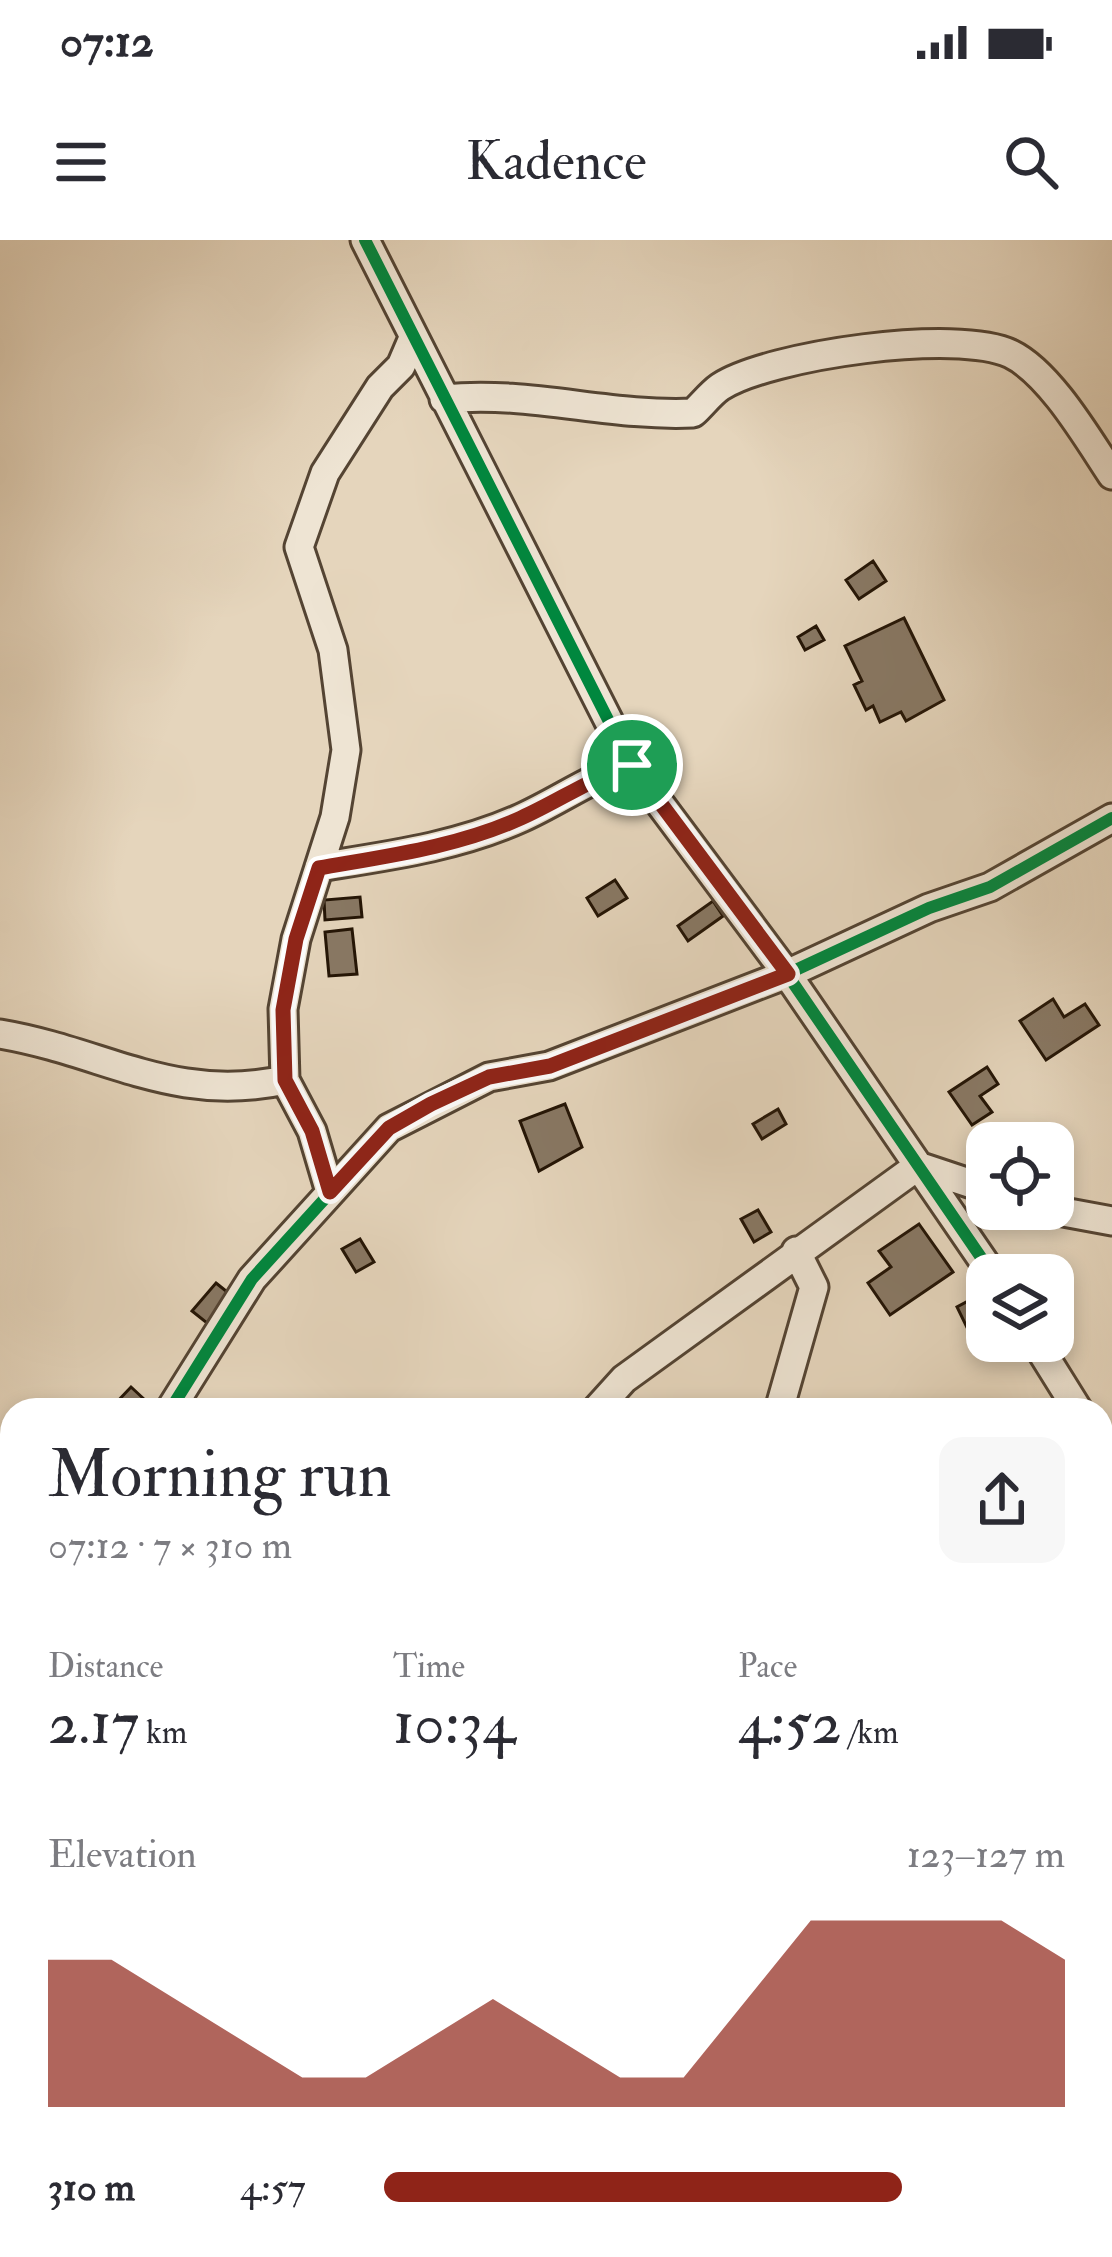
<!DOCTYPE html>
<meta charset="utf-8">
<style>
:root{--surface:#fff;--page:#f7f7f7;--text:#2b2b33;--muted:#7c7c81;--accent:#8f2418}
body{margin:0;font-family:"IM FELL Double Pica",serif;background:var(--page);color:var(--text);height:100vh;display:flex;flex-direction:column;font-size:45px;white-space:nowrap}
*{box-sizing:border-box;margin:0}
p{font-size:39px;color:var(--muted)}
.icon{flex:none;width:66px;height:66px;fill:none;stroke:currentColor;stroke-width:2;stroke-linecap:round;stroke-linejoin:round}
.map{position:relative;flex:1;overflow:hidden}
.sheet{position:absolute;left:0px;top:1158px;width:1113px;height:861px;display:flex;flex-direction:column;background:var(--surface);border-radius:36px 36px 0 0;box-shadow:0 6px 18px #0003}
.sheet>*{flex:none}
.buttons{position:absolute;left:966px;top:882px;display:grid;gap:24px}
.buttons a{display:grid;place-items:center;width:108px;height:108px;border-radius:24px;background:var(--surface);box-shadow:0 6px 18px #0003;font-size:60px}
.pin{position:absolute;display:grid;place-items:center;width:102px;height:102px;color:#fff;margin:-51px;border:6px solid #fff;border-radius:50%;box-shadow:0 3px 12px #0007}
.round{display:grid;place-items:center;flex:none;width:126px;height:126px;border-radius:24px;background:var(--page)}
.head{display:flex;align-items:center;justify-content:space-between;height:204px;padding:0 48px}
h1{font-size:66px;font-weight:600;line-height:90px}
.metrics{display:grid;grid-template-columns:repeat(3,1fr);gap:18px;height:204px;padding:12px 48px}
.metrics div{display:grid;align-content:center}
.metrics b{font-size:60px;font-weight:600}
.metrics small{font-size:33px;font-weight:400}
.metrics p{font-size:33px}
.chart{height:336px;padding:24px 48px}
.chart p{display:flex;justify-content:space-between}
.chart svg{width:100%;height:216px;margin-top:12px;fill:var(--accent);opacity:.7}
ul{padding:0 48px;list-style:none;font-size:39px}
li{display:grid;grid-template-columns:192px 144px 1fr;align-items:center;height:90px}
li i{height:30px;border-radius:15px;background:var(--accent)}
.status{display:flex;justify-content:space-between;align-items:center;height:84px;padding:0 60px;background:var(--surface);direction:ltr}
.status svg{height:33px;fill:currentColor}
header{display:flex;justify-content:space-between;align-items:center;height:156px;padding:0 48px;background:var(--surface);font-size:54px;font-weight:600}
.map>svg:first-child{display:block}
.building{fill:#887864;stroke:#231405;stroke-width:3}
.lines{fill:none;stroke-linecap:round;stroke-linejoin:round}
.street-casing{stroke:#544433;stroke-width:33}
.street{stroke:#eee4d3;stroke-width:27}
.cycleway-casing{stroke:#eee4d3;stroke-width:20}
.cycleway{stroke:#00873e;stroke-width:12}
.route-casing{stroke:#fff;stroke-width:24}
.route{stroke:#8f2418;stroke-width:15}
</style>
<div class="status"><b>07:12</b><svg viewBox="0 0 49 12"><path d="M0 12V9h3v3zM5 12V6h3v6zM10 12V3h3v9zM15 12V0h3v12zM26 1h20v11H26zM47 4h2v5h-2z"/></svg></div>
<header><svg class="icon" aria-label="menu" viewBox="0 0 24 24"><path d="M4 6h16M4 12h16M4 18h16"/></svg>Kadence<svg class="icon" aria-label="search" viewBox="0 0 24 24"><circle cx="10" cy="10" r="6"/><path d="M15 15l6 6"/></svg></header>
<div class="map">
<svg width="1112" height="2017" viewBox="0 0 1112 2017">
<rect width="100%" height="100%" fill="#e5d5bc"/>
<filter id="stains"><feTurbulence type="fractalNoise" baseFrequency=".00167" numOctaves="4"/><feColorMatrix values="0 0 0 0 .2 0 0 0 0 .09 0 0 0 0 .02 0 0 0 .5 -.17"/></filter>
<radialGradient id="worn" r=".72"><stop offset=".6" stop-color="#630" stop-opacity="0"/><stop offset="1" stop-color="#630" stop-opacity=".3"/></radialGradient>
<path class="building" d="M873 321 886 341 859 359 846 340Z
M904 378 944 460 906 481 901 472 880 482 873 466 866 470 854 445 862 441 845 406Z
M816 386 824 400 805 410 798 397Z
M615 640 627 658 598 676 587 658Z
M360 657 362 677 325 680 324 660Z
M713 661 723 676 688 701 678 686Z
M352 689 357 734 329 736 325 692Z
M1053 759 1064 777 1085 764 1099 785 1046 820 1020 781Z
M987 827 998 844 980 856 992 872 972 885 949 852Z
M565 864 582 907 539 931 520 881Z
M778 869 786 884 762 899 753 884Z
M758 970 771 992 754 1002 741 979Z
M919 984 953 1032 890 1075 868 1043 891 1027 879 1011Z
M360 999 374 1022 356 1032 342 1009Z
M216 1043 231 1055 207 1083 192 1071Z
M987 1051V1095L974 1102 957 1067Z
M131 1147 145 1160 136 1170H124L116 1163Z
M1112 1317V1364L1101 1371V1324Z
M0 1424 12 1433V1464L4 1474 12 1481V1496L2 1508Z
M0 1650 12 1660V1696L0 1709Z
M128 2007 148 2017H121Z
M203 2007H265L285 2017H198Z
M835 2007H908L899 2017H831Z"/>
<g class="lines">
<g class="street-casing">
<path id="street" d="M365 0 631 525 787 734 993 1035
M444 159C529 150 609 177 693 173 702 165 710 154 720 147 769 115 958 88 1011 114 1050 133 1088 199 1112 235
M319 627C387 616 457 607 521 578 559 561 591 537 631 525
M0 794C106 812 173 864 285 840
M330 952 312 891 285 840 283 769 296 699 335 577 346 510 333 410 299 307 325 233 380 147 401 126 413 98
M1047 969 1112 981
M1035 1101 1078 1170
M170 1170 252 1039 389 888 489 837 549 826 787 734 929 668 990 647 1112 578
M596 1170 624 1139 918 926 987 949
M779 1170 814 1047 796 1011
M1101 1207 1112 1224
M0 1323 12 1320
M1101 1446 1112 1441
M0 1644 12 1654
M679 2007 690 2017
M1074 2007 1084 2017
M981 2017 990 2007"/>
</g>
<use href="#street" class="street"/>
<g class="cycleway-casing">
<path id="cycleway" d="M365 0 631 525 787 734 993 1035
M170 1170 252 1039 389 888 489 837 549 826 787 734 929 668 990 647 1112 578"/>
</g>
<use href="#cycleway" class="cycleway"/>
</g>
<g class="lines">
<g class="route-casing">
<path id="route" d="M632 525 788 734 550 826 489 837 431 864 389 888 330 952 312 891 285 840 283 770 296 699 319 628C387 616 457 607 521 578 559 561 591 538 632 525Z"/>
</g>
<use href="#route" class="route"/>
</g>
<rect width="100%" height="100%" filter="url(#stains)"/>
<rect width="100%" height="100%" fill="url(#worn)"/>
</svg>
<div class="buttons">
<a><svg class="icon" aria-label="locate" viewBox="0 0 24 24"><circle cx="12" cy="12" r="6"/><path d="M12 2v4M12 18v4M2 12h4M18 12h4"/></svg></a>
<a><svg class="icon" aria-label="layers" viewBox="0 0 24 24"><path d="M12 4l9 5-9 5-9-5zM3 14l9 5 9-5"/></svg></a>
</div>
<div class="pin" style="left:632px;top:525px;background:#1e9e55"><svg class="icon" aria-label="arrive" viewBox="0 0 24 24"><path d="M6 21V4h12l-3 4 3 4H6"/></svg></div>
<section class="sheet">
<div class="head"><div><h1>Morning run</h1><p>07:12 · 7 × 310 m</p></div><a class="round"><svg class="icon" aria-label="share" viewBox="0 0 24 24"><path d="M12 15V3M7 8l5-5 5 5M5 13v7h14v-7"/></svg></a></div>
<div class="metrics">
<div><p>Distance</p><b>2.17<small> km</small></b></div>
<div><p>Time</p><b>10:34</b></div>
<div><p>Pace</p><b>4:52<small> /km</small></b></div>
</div>
<div class="chart"><p><span>Elevation</span>123–127 m</p>
<svg viewBox="0 0 160 44" preserveAspectRatio="none"><path d="M0 44V14L10 14L20 22L30 30L40 38L50 38L60 30L70 22L80 30L90 38L100 38L110 22L120 6L130 6L140 6L150 6L160 14V44z"/></svg>
</div>
<ul>
<li><b>310 m</b>4:57<i style="width:76%"></i></li>
</ul>
</section>
</div>
